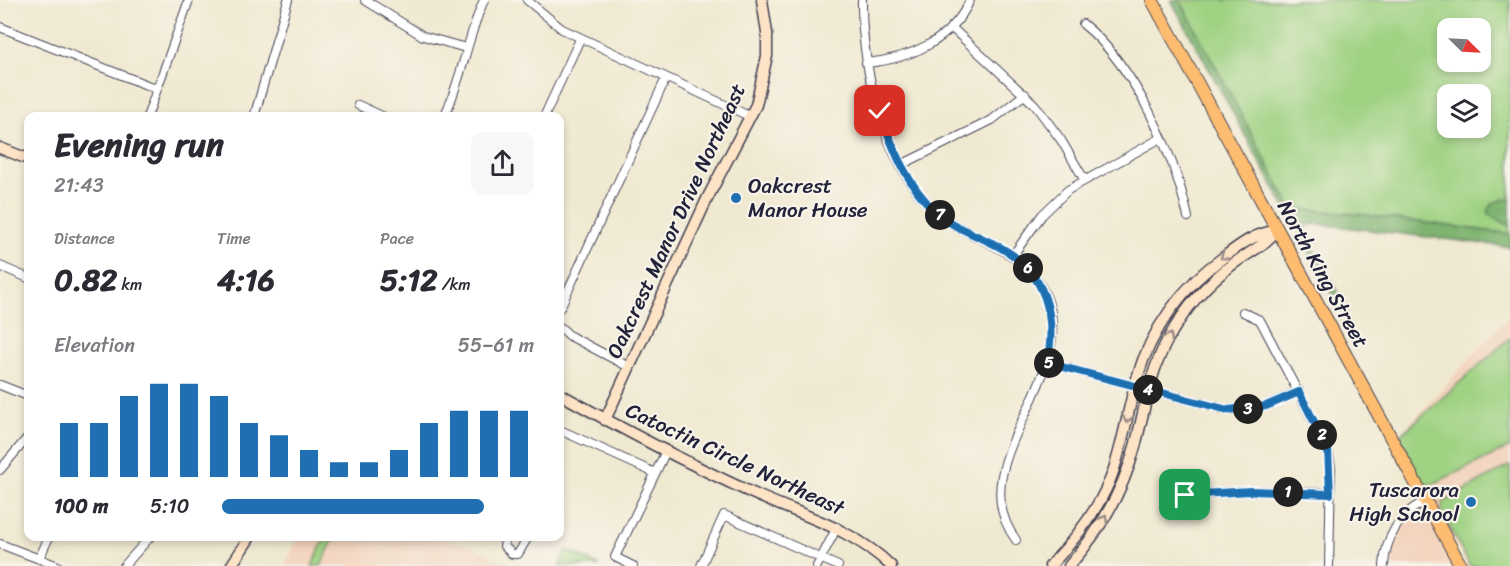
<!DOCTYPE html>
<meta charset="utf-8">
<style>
:root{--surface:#fff;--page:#f7f7f7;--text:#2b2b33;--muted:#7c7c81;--accent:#1f6fb2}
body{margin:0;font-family:Sriracha,sans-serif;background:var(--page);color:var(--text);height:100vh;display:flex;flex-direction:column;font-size:22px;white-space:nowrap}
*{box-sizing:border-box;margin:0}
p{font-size:20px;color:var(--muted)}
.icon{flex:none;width:33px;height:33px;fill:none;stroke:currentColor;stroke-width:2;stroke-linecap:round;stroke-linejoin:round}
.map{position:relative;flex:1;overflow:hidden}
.details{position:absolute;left:24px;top:112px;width:540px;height:429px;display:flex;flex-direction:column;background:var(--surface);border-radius:12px;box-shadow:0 3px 9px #0003}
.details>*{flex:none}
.needle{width:39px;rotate:114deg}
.buttons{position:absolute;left:1437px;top:18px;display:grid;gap:12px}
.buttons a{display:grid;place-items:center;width:54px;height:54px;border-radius:12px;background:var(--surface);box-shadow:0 3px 9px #0003;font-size:30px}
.pin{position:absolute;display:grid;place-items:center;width:51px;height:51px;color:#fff;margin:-26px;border-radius:12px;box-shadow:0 3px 9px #0006}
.km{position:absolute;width:30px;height:30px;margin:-15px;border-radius:50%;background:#222;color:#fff;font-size:16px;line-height:30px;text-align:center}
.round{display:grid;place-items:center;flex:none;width:63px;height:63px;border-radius:12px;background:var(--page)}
.headline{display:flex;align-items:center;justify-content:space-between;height:102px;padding:0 30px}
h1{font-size:33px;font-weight:800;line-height:45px}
.stats{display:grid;grid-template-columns:repeat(3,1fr);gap:9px;height:102px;padding:6px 30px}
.stats div{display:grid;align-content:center}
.stats b{font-size:30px;font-weight:800}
.stats small{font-size:16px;font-weight:400}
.stats p{font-size:16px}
.chart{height:168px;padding:12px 30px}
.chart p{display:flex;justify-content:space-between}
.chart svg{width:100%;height:108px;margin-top:6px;stroke:var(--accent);stroke-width:6}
ul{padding:0 30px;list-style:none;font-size:20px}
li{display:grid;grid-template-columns:96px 72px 1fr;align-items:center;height:45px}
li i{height:15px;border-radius:8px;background:var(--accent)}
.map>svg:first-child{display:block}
.built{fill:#f3d4be}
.green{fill:#9fd282;stroke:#607a5e;stroke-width:1.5;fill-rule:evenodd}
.forest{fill:#7fb470;stroke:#506b56;stroke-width:1.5}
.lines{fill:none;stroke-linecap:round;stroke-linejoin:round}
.street-casing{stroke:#414052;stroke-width:10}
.secondary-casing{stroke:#414052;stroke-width:13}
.primary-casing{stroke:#414052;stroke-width:14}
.street{stroke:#fff;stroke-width:8}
.secondary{stroke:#fee4c6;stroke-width:10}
.primary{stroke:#fdbc70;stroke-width:12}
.oneway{stroke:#9b8d87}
.route-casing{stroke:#fff;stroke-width:12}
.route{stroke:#1f6fb2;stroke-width:8}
.poi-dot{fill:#1f6fb2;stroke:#f7f3e8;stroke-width:2}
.labels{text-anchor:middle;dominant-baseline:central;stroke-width:4.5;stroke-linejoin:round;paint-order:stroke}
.poi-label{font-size:21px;fill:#22223b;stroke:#f7f3e8;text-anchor:start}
.street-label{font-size:21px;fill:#22223b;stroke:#f7f3e8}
</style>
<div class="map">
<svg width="1510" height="566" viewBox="0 0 1510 566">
<rect width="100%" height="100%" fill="#f7f3e8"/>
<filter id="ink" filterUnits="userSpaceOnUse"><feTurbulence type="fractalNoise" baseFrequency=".0167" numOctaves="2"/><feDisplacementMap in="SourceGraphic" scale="12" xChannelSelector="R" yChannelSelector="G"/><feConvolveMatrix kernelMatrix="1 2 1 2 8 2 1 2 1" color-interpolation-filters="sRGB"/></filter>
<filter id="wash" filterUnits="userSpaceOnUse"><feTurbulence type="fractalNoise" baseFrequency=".008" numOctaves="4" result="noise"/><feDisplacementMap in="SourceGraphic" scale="24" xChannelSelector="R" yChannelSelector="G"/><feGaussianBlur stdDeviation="1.35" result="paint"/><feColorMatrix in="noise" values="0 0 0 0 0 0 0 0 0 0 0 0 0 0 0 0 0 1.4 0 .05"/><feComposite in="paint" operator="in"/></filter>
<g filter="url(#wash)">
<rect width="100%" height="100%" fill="#f0e9d1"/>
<path class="built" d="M1510 315V566H1468L1397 438Z
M1425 502 1461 566H1384L1397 526Z
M298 537H441L473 547 514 566H285Z"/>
<path class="green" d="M1180 0H1510V200L1504 199 1491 216 1509 223 1510 234 1366 215 1291 208ZM1448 28H1480V62H1448ZM1448 94H1480V128H1448Z
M1510 338V447L1433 484 1424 485 1397 438Z
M1510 465V566H1470L1442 512V503Z
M325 537H342L334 538 321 566H312Z
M567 550 600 566H559Z"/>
<path class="forest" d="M1171 0H1180L1291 208 1366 215 1510 234V247L1319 224 1308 225 1304 233 1347 308V312L1343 313Z
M1504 199 1510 200V226L1491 216 1488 211 1493 203Z"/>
</g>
<g filter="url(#ink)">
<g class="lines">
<g class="street-casing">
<path id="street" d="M365 0 423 36 466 48
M527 0 562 29 751 117
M862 0C861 69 886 180 948 221 984 244 1027 252 1046 296 1081 380 958 462 1016 540
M1083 24C1134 65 1174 153 1188 217
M0 27 157 89
M951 27 1035 105 1061 140 1084 179
M866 63C909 59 952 41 970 0
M358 105 384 117
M147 117 189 0
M254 117 288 0
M444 117C462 79 467 38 484 0
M544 117 580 39
M901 165 992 120 1025 94
M1013 255 1042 215 1068 190 1161 138
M0 266 28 278
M560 308 666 78
M1243 312 1260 320 1328 449 1331 468 1329 566
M560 327 570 336 629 367
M1047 363 1228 410 1266 406 1299 391
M0 385 28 396
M560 430 655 473
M0 470 28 437
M1185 495 1251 491 1330 493
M506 537 504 546 512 554H518L528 537
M0 544 58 566
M39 559 49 537
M124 566 150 537
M633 566 615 557 666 451
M701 566 724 515 838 566
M817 566 837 527
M1384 566C1385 539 1400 512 1425 502"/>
</g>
<g class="secondary-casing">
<path id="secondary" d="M0 148 28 159
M560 394C622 429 685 462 750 492 799 515 851 527 891 566
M605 420 708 197 756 105 767 56V33L762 0
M231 566 250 537
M1050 566C1075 540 1096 513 1110 480 1123 447 1127 412 1137 378 1151 330 1183 285 1224 257 1240 245 1255 233 1276 231
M1069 566C1101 530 1124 489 1136 443 1145 407 1150 372 1168 339 1184 310 1206 284 1233 264 1248 253 1264 246 1276 231"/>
</g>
<g class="primary-casing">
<path id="primary" d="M1152 0 1461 566"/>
</g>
<use href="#street" class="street"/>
<use href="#secondary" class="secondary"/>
<use href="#primary" class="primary"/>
</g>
<defs><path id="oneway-chevron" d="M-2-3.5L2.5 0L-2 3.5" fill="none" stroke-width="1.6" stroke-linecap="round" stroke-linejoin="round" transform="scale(1.5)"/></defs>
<g class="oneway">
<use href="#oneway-chevron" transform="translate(1224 256) rotate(145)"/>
<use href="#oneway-chevron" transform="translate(1169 337) rotate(-61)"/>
<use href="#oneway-chevron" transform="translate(1127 419) rotate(103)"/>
<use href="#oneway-chevron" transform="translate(1104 519) rotate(-59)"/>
</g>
</g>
<g class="lines" filter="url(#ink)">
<g class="route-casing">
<path id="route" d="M880 111C893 150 907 186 938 214 957 230 981 236 1003 249 1046 273 1057 317 1047 363L1228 410 1266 406 1299 392 1328 449 1330 494 1251 491 1185 495"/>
</g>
<use href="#route" class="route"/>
</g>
<g class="poi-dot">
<circle cx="736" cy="198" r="6"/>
<circle cx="1471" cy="502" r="6"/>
</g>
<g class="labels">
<g class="poi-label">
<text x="748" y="186">Oakcrest<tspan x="748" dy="24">Manor House</tspan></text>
<text x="1459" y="490" text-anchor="end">Tuscarora<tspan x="1459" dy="24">High School</tspan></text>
</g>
<g class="street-label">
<text transform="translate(676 221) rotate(-65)">Oakcrest Manor Drive Northeast</text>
<text transform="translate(1323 274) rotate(61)">North King Street</text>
<text transform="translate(735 459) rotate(25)">Catoctin Circle Northeast</text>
</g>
</g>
</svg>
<div class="buttons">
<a><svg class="needle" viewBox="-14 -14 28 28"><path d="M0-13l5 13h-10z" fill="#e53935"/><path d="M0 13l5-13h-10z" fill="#7c7c81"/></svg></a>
<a><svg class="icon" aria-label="layers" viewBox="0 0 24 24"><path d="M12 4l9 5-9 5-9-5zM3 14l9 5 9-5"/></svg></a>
</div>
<div class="pin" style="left:1185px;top:495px;background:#1e9e55"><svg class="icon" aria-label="arrive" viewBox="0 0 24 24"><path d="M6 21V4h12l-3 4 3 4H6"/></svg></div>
<div class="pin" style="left:880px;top:111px;background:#d93025"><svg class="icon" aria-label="check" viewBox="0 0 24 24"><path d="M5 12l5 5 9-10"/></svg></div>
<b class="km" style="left:1288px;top:492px">1</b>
<b class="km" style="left:1322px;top:435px">2</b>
<b class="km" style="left:1248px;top:409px">3</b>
<b class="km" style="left:1148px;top:390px">4</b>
<b class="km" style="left:1049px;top:363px">5</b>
<b class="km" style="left:1028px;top:268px">6</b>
<b class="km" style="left:940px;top:215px">7</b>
<section class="details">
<div class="headline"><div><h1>Evening run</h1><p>21:43</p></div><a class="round"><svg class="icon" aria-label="share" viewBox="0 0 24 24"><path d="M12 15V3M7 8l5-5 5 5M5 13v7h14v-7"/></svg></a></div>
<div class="stats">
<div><p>Distance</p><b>0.82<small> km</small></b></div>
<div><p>Time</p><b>4:16</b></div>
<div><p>Pace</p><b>5:12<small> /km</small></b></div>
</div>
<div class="chart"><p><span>Elevation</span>55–61 m</p>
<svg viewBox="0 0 160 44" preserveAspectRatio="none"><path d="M5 44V22M15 44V22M25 44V11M35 44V6M45 44V6M55 44V11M65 44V22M75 44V27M85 44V33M95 44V38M105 44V38M115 44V33M125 44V22M135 44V17M145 44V17M155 44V17"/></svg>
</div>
<ul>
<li><b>100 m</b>5:10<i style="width:84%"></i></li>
</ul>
</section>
</div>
